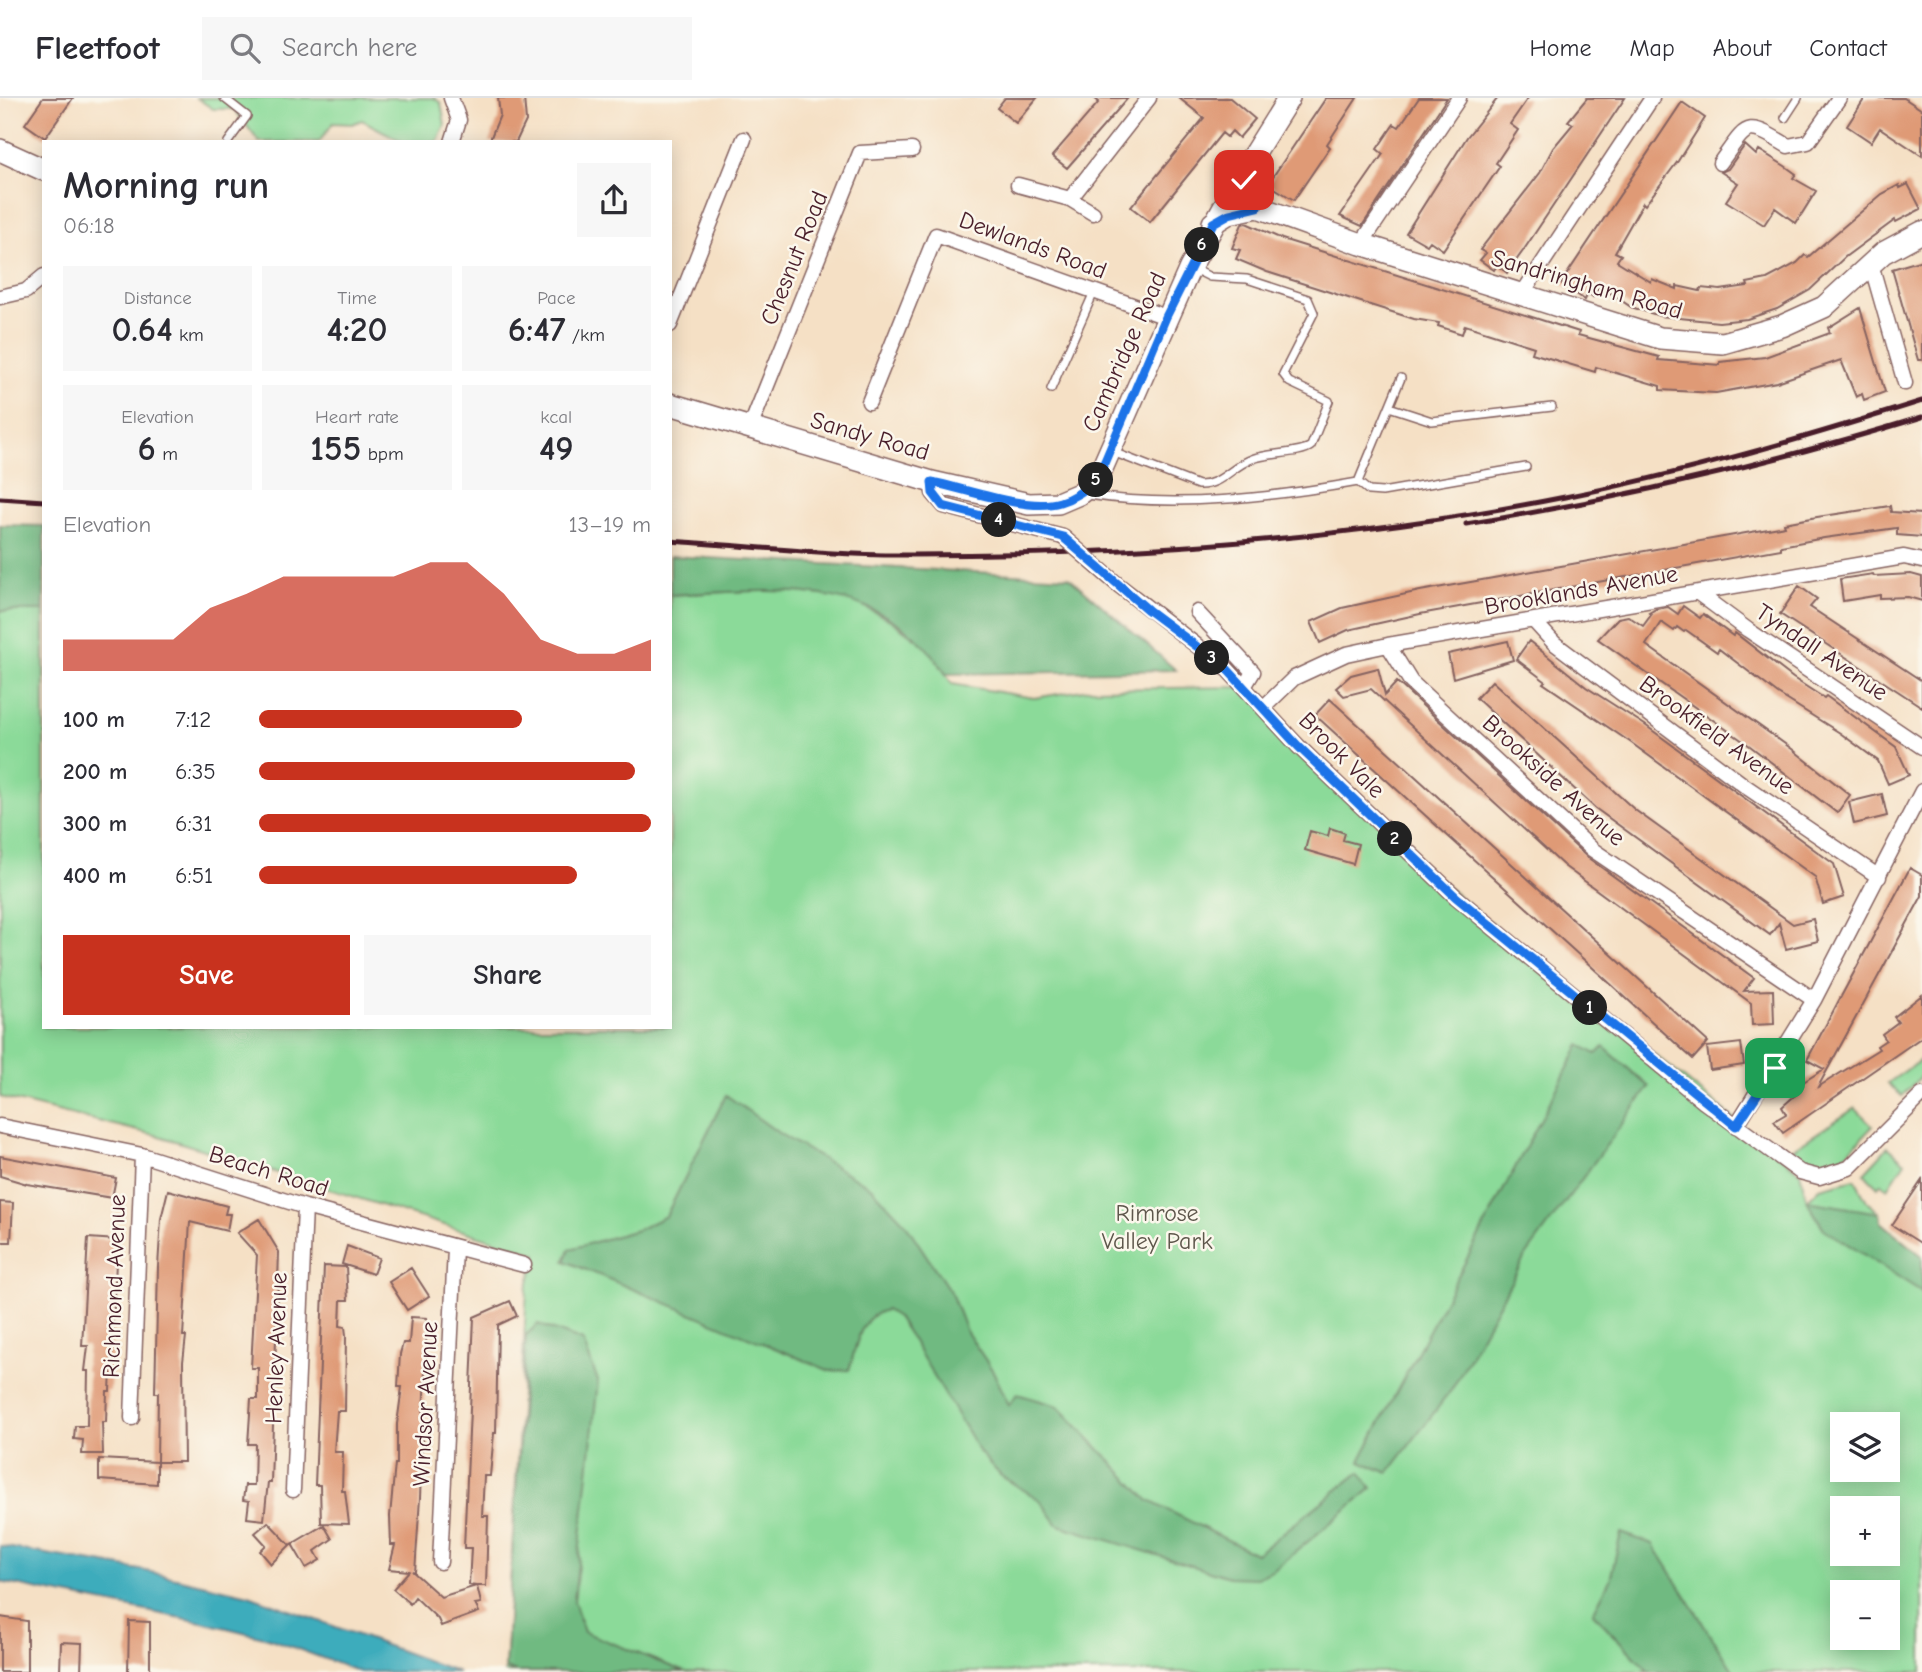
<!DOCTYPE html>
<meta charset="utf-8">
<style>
:root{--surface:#fff;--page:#f7f7f7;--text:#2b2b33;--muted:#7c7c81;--line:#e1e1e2;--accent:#c8321e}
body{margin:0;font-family:"Comic Neue",sans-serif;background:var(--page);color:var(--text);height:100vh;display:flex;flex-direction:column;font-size:26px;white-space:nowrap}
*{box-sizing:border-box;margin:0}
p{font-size:23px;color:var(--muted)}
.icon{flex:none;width:38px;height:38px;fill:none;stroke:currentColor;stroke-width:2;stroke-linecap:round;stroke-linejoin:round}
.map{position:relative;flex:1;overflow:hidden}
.drawer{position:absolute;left:42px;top:42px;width:630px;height:889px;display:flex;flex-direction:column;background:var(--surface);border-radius:0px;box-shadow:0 4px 18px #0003}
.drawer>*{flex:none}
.buttons{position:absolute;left:1830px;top:1314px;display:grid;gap:14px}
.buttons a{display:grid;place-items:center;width:70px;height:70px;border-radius:0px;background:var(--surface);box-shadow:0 4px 18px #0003;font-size:35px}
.pin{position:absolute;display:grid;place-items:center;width:60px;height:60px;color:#fff;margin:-30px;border-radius:14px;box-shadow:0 4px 10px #0006}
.km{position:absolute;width:35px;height:35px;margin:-18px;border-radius:50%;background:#222;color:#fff;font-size:19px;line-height:35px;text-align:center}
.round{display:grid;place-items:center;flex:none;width:74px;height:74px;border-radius:0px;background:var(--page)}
.overview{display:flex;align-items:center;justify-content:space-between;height:119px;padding:0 21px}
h1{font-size:38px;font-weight:600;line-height:52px}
.metrics{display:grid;grid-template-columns:repeat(3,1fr);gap:10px;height:119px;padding:7px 21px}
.metrics div{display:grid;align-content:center;border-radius:0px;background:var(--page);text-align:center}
.metrics b{font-size:35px;font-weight:600}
.metrics small{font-size:19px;font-weight:400}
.metrics p{font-size:19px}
.chart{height:196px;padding:14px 21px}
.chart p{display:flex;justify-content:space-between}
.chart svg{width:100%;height:126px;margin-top:7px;fill:var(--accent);opacity:.7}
.primary-button{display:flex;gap:14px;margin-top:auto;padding:14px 21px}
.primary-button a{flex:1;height:80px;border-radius:0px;background:var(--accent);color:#fff;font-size:28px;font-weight:600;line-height:80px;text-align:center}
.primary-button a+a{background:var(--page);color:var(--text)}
ul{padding:0 21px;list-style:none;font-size:23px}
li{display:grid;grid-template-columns:112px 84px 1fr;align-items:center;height:52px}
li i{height:18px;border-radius:9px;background:var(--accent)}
header{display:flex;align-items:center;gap:42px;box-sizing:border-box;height:98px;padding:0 35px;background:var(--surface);border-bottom:2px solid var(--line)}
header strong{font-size:33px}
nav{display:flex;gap:38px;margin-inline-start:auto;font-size:24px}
.search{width:490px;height:63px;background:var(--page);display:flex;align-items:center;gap:18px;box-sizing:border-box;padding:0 24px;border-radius:0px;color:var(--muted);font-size:26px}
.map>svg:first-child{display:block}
.green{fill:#8bda99;stroke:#6a7c62;stroke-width:2;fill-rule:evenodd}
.forest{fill:#70ba81;stroke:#5d6c56;stroke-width:2}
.water{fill:#3eacbc;stroke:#446674;stroke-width:2}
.building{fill:#df9a76}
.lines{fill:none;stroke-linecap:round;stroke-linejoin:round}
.service-casing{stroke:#866361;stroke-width:10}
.minor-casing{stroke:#866361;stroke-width:17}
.secondary-casing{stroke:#866361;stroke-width:24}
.service{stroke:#fff;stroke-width:7}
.minor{stroke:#fff;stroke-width:14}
.secondary{stroke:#fff;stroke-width:21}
.rail{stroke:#4a1f2b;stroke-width:5}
.minor-bridge-casing{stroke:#866361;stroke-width:17;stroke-linecap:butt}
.minor-bridge{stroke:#fff;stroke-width:14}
.route-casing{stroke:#fff;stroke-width:14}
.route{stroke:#1a73e8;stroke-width:9}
.labels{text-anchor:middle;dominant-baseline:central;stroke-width:5;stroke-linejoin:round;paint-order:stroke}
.street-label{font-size:24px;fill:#4a1f2b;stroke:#fbf7ec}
.park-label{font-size:24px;fill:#5e574c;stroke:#fbf7ec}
</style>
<header>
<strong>Fleetfoot</strong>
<div class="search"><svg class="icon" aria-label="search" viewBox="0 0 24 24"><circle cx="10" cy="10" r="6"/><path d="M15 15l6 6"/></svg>Search here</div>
<nav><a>Home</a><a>Map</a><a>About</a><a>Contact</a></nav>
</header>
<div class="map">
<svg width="1922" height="1574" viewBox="0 0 1922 1574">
<rect width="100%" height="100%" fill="#fbf7ec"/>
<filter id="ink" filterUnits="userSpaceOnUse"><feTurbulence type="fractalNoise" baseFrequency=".0143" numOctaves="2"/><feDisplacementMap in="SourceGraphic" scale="14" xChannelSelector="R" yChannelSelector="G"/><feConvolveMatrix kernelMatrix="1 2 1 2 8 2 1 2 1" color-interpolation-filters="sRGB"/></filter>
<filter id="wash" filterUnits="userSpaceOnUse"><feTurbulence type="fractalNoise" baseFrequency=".00686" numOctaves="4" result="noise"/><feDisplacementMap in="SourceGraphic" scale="28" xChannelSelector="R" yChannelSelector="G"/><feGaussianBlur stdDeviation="1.57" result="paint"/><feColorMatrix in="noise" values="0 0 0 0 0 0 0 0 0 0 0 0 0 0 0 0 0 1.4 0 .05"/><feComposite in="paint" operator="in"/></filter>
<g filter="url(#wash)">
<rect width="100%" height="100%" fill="#f5e0c5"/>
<path class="green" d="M197 0H434L441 5 445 27 437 44H403L362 22 352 26 333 25 319 44H259L234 11H213Z
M783 491 848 500 890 522 930 551 952 586 1034 600 1089 591 1244 589 1426 772 1800 1074 1807 1103 1820 1090 1855 1081 1868 1105 1880 1115 1881 1124 1922 1158V1574H505L527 1191 537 1156 159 1038 0 999V513H44V929H670V497ZM1843 1326H1888V1372H1843ZM1843 1410H1888V1456H1843ZM1843 1494H1888V1540H1843Z
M1922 961V977L1902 998 1888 985Z
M1855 1010 1873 1028C1842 1061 1824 1085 1780 1053H1790Z
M1888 1049 1905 1064 1888 1090 1881 1085 1878 1089 1864 1075Z"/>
<path class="forest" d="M0 427 44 428V513H0Z
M670 458 1069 479 1176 572 946 576C884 476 771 492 670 497Z
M1580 947 1596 956 1604 949 1649 989 1525 1159 1452 1291 1388 1375 1360 1363Z
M726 997 780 1036 872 1090 905 1125 951 1195 966 1233 993 1273 1009 1307 1017 1296 1058 1308 1149 1403 1256 1456 1360 1374 1372 1390 1274 1472 1257 1480 1229 1479 1058 1427 1040 1402 1001 1378 980 1355 911 1240 897 1219 886 1212C858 1218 857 1248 849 1272L830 1273 565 1163 570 1151 637 1132 666 1118Z
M1807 1103 1880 1115 1881 1124 1922 1158V1194L1824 1131Z
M538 1226 583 1243 598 1283 574 1503 584 1534 685 1574H516L505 1570 526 1237Z
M1621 1435 1653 1446 1734 1574H1649L1593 1515 1610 1482Z"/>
<path class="water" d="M0 1448 146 1473 249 1497 458 1574H360L268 1540 202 1524 0 1484Z"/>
<g id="blocks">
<path class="building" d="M43 0H73L45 40 25 26Z
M498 0H524L526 23 516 44H489L500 17Z
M1005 0H1037L1016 25 997 10Z
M1094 0H1128L1067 70 1052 58 1099 4Z
M1179 0H1230L1255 21 1239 40 1232 33 1227 39 1222 35 1150 124 1131 109 1204 20Z
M1326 0H1357L1327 46 1330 49 1294 102 1268 86Z
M1419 0H1447L1362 128 1340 118 1383 56 1377 51 1394 26 1399 29Z
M1498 0H1528L1510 26 1518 32 1496 65 1500 68 1443 152 1430 143 1427 147 1406 135 1467 39Z
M1587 0H1625L1523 153 1507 175 1497 167 1494 172 1480 162 1486 155 1480 152 1540 75 1553 50 1573 26 1568 23Z
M1865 0H1904L1922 12V58L1880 30 1871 44 1847 28Z
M1682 4 1705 20 1678 63 1645 107 1643 105 1615 154 1621 157 1617 163 1651 184 1652 181 1677 191V188L1700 193 1701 190 1720 192 1748 188 1747 185 1767 181 1797 165 1805 157 1808 159 1882 96 1899 87 1900 90 1908 86 1921 111 1896 124 1895 122 1845 159 1810 192 1777 211 1747 221 1719 224 1660 218 1631 209 1600 188 1593 199 1588 195 1585 202 1561 185Z
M1745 47 1756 57 1759 52 1785 68 1796 76 1793 80 1816 93 1796 125 1775 110 1764 127 1726 103 1738 85 1721 74 1728 71Z
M1246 125 1282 141 1535 220 1579 234 1578 237 1659 259 1658 262 1720 267V264L1765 259 1830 235 1828 230 1860 210 1885 294 1864 302 1862 296 1856 299 1841 262 1777 284 1716 295 1660 292V288L1596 269 1595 274 1532 255 1534 249 1465 227 1462 236 1438 228 1439 225 1414 221 1267 174 1236 161 1240 152 1232 150 1242 126Z
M1922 162V262H1918L1892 171Z
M1890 408 1891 414 1922 416V439L1897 437V430L1824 440 1781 448V451L1420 516 1348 532 1320 545 1311 524 1342 510 1420 493 1785 428 1784 425 1817 419Z
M1873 476 1874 478 1911 476 1922 479V503L1908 499 1880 500V497L1843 503 1840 481Z
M1799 488 1817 501 1810 509 1922 583V609L1780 516Z
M1683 508 1700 520 1703 516 1733 538 1735 535 1793 580 1824 600 1826 598 1896 649 1909 677 1888 686 1878 663 1840 635 1778 596 1719 551 1717 554 1686 532 1684 534 1677 529 1674 533 1661 524 1646 547 1792 651 1850 697 1837 715 1750 648 1598 541 1618 520 1628 518 1643 528 1651 517 1649 515 1656 511 1668 509 1678 516Z
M1508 543 1513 562 1453 580 1448 556Z
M1529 543 1586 589 1645 627 1834 766 1844 799 1823 806 1815 779 1630 644 1543 585 1545 583 1516 561Z
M1378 570 1385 597 1397 584 1587 759 1754 880 1744 893 1773 892 1774 926 1752 927 1751 905 1564 768 1371 591 1344 598 1336 590 1351 577Z
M1492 583 1635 712 1793 826 1813 821 1818 843 1786 851 1779 825 1770 837 1595 710 1476 600Z
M1330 601 1708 944 1693 961 1315 617Z
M1882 696 1887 718 1854 726 1849 704Z
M1330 730 1345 735 1343 742 1358 746 1353 766 1305 752 1310 733 1328 738Z
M1910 770 1922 777V798L1818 989 1879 951 1877 948 1886 942 1882 936 1898 924 1894 919 1922 897V939L1783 1035 1774 1023 1786 1016 1782 1009 1800 993 1797 988 1824 971 1807 962Z
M1741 945 1744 967 1710 972 1707 949Z
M0 1058 116 1080 112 1100 27 1086 0 1078Z
M1922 1082V1146L1892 1127Z
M168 1092 227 1108 225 1116H230L227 1133 190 1124 183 1238H186L183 1264 184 1364H157L158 1295H155L158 1169 161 1121Z
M0 1104 13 1105 11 1144H0Z
M259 1121 279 1154 271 1384H268L264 1422 247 1420 249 1403 243 1402 245 1387H254L255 1346H248L251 1301H258V1270H251L257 1157 237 1135Z
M88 1140 117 1142 110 1293H107L106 1324H102L103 1356H82L83 1342 74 1341 75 1328H87L88 1273H85L88 1248H82Z
M347 1148 379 1160 373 1176 342 1166Z
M324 1168 346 1169 348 1202H341L340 1228 345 1229 346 1237 345 1313H337L334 1354H343L342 1393H345L349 1426 321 1425 320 1387H315Z
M411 1170 429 1198 407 1212 389 1184Z
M510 1203 517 1218 498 1227 496 1335H494L490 1378H484L482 1418H488L486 1488H477L481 1505 475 1506 479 1514 441 1528 438 1521 415 1499 410 1506 393 1491 409 1473 389 1471 395 1447H391L390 1418 395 1366H397V1326L402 1289H398L400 1256 403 1245H409L411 1219 427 1220 420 1400 415 1474 412 1473 441 1499 476 1488 469 1487 471 1450H464L474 1219Z
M99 1361 157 1364V1386L99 1382Z
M268 1424 290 1447 271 1466 260 1453 266 1447 255 1435Z
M324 1427 332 1441 315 1453 320 1462 306 1470 292 1446Z
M0 1519 27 1523V1574H0Z
M129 1523 150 1524V1574H128Z
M61 1544 82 1545 81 1574H60Z"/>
</g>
</g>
<g filter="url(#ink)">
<use href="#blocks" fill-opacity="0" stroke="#866361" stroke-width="2"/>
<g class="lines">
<g class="service-casing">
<path id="service" d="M224 0 247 18 228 44
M1785 20 1798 0
M1051 291 1094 194
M1389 309 1432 323 1552 309
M1110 353 1198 387C1221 388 1232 368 1252 361 1267 355 1301 356 1311 348L1329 303 1289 284 1283 276 1314 215 1308 201 1247 181 1210 179 1194 171
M1358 384 1369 393 1382 394 1526 369
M1087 397C1177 410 1269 400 1358 384L1401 280"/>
</g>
<g class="minor-casing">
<path id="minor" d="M451 0 459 22 452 44
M1720 65C1749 25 1745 22 1788 48L1808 44 1839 0
M1018 87 1070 101 1093 115
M1070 101 1149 0
M1361 146 1459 0
M1871 166 1905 285
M1522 196 1652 0
M0 199 26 193 44 178
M670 227 744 41
M869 304 936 137 1166 219
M750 330 860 55 912 52
M932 384 933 395 944 408 1063 439
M1117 486 1227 571 1298 648 1456 799 1704 1004 1800 1074 1819 1079 1849 1070 1922 997
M1698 495 1748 532 1922 649
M1197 514 1253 574 1244 589
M1534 523 1554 545 1745 688 1879 779
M1388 547 1411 584 1593 752 1814 902
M1263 610 1294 580 1346 556 1388 547 1904 459 1922 463
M0 1028 142 1057 305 1109 524 1167
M1736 1028 1814 902 1922 693
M132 1320 142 1057
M293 1392 305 1109
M440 1464 455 1151"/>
</g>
<g class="secondary-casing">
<path id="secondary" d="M0 52 44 72
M1213 125 1229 115 1258 109 1361 146 1660 240 1723 245 1782 228 1824 209 1883 155 1922 134
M670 306 932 384 1029 406 1058 405 1079 396 1097 382 1190 170 1244 72 1289 0"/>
</g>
<use href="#service" class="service"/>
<use href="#minor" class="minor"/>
<use href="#secondary" class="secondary"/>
<path class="rail" d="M0 400 44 403
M1466 426C1621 401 1772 365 1922 319
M670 443C750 448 832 458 912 457 1130 457 1351 442 1565 399 1686 375 1805 340 1922 303"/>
<g class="minor-bridge-casing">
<path id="minor-bridge" d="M1063 439 1117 486"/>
</g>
<use href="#minor-bridge" class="minor-bridge"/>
</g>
</g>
<g class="lines" filter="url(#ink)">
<g class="route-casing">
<path id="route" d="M1244 82 1251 100 1258 109 1229 116 1213 125 1166 219 1097 382C1085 391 1074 400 1060 404 1027 414 966 391 932 384L933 395 943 408 1063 439 1148 512 1227 571 1298 648 1456 799 1736 1028 1775 970"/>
</g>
<use href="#route" class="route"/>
</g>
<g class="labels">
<g class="street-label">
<text transform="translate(1033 147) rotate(20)">Dewlands Road</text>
<text transform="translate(794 160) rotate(-68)">Chesnut Road</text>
<text transform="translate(1587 186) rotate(16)">Sandringham Road</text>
<text transform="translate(1124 254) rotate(-66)">Cambridge Road</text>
<text transform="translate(870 338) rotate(16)">Sandy Road</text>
<text transform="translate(1581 492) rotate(-10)">Brooklands Avenue</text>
<text transform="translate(1822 554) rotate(34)">Tyndall Avenue</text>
<text transform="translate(1717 637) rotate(36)">Brookfield Avenue</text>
<text transform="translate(1342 657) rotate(45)">Brook Vale</text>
<text transform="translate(1554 682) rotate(42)">Brookside Avenue</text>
<text transform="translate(269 1073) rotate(17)">Beach Road</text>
<text transform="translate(114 1188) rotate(-88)">Richmond Avenue</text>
<text transform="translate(276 1250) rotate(-88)">Henley Avenue</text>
<text transform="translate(425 1306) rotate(-87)">Windsor Avenue</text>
</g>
<g class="park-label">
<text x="1157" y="1115">Rimrose<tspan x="1157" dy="28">Valley Park</tspan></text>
</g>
</g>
</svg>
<div class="buttons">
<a><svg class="icon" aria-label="layers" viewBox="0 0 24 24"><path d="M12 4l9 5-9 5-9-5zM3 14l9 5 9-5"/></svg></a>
<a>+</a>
<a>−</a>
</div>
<div class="pin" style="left:1775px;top:970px;background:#1e9e55"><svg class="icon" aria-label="arrive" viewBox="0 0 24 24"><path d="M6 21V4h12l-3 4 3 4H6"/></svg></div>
<div class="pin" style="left:1244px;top:82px;background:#d93025"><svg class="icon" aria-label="check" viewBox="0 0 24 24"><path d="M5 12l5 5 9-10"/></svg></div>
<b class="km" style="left:1590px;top:910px">1</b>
<b class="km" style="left:1395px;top:741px">2</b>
<b class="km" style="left:1212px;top:560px">3</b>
<b class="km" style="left:999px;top:422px">4</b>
<b class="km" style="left:1096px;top:382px">5</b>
<b class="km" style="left:1202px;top:147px">6</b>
<section class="drawer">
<div class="overview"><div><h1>Morning run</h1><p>06:18</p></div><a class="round"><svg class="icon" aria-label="share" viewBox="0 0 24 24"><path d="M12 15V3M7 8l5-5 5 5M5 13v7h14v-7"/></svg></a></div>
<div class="metrics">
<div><p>Distance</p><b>0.64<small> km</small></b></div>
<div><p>Time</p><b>4:20</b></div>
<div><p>Pace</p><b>6:47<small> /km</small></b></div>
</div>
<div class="metrics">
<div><p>Elevation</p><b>6<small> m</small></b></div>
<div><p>Heart rate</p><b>155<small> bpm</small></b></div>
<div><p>kcal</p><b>49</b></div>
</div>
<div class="chart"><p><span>Elevation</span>13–19 m</p>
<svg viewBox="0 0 160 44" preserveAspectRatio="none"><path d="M0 44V33L10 33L20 33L30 33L40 22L50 17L60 11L70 11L80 11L90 11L100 6L110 6L120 17L130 33L140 38L150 38L160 33V44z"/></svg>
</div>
<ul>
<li><b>100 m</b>7:12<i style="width:67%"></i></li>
<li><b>200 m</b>6:35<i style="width:96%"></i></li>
<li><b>300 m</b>6:31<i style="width:100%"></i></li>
<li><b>400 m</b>6:51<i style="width:81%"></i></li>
</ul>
<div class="primary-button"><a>Save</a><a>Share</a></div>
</section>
</div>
